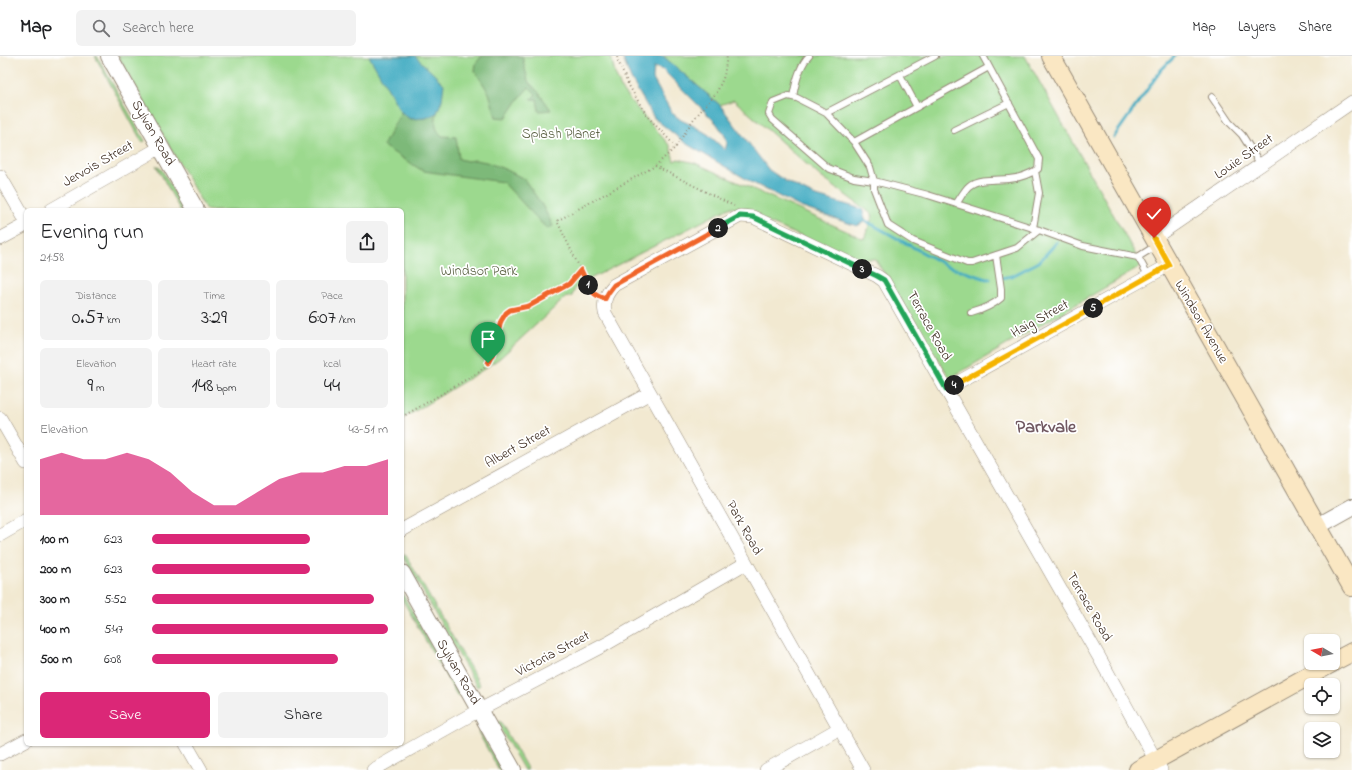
<!DOCTYPE html>
<meta charset="utf-8">
<style>
:root{--surface:#fff;--page:#f2f2f2;--text:#202124;--muted:#757577;--line:#e0e0e0;--accent:#db2777}
body{margin:0;font-family:"Indie Flower",sans-serif;background:var(--page);color:var(--text);height:100vh;display:flex;flex-direction:column;font-size:15px;white-space:nowrap}
*{box-sizing:border-box;margin:0}
p{font-size:13px;color:var(--muted)}
.icon{flex:none;width:22px;height:22px;fill:none;stroke:currentColor;stroke-width:2;stroke-linecap:round;stroke-linejoin:round}
.map{position:relative;flex:1;overflow:hidden}
.drawer{position:absolute;left:24px;top:152px;width:380px;height:538px;display:flex;flex-direction:column;background:var(--surface);border-radius:6px;box-shadow:0 1px 3px #0004}
.drawer>*{flex:none}
.needle{width:26px;rotate:280deg}
.fabs{position:absolute;left:1304px;top:578px;display:grid;gap:8px}
.fabs a{display:grid;place-items:center;width:36px;height:36px;border-radius:6px;background:var(--surface);box-shadow:0 1px 3px #0004;font-size:20px}
.pin{position:absolute;display:grid;place-items:center;width:34px;height:34px;color:#fff;margin:-41px -17px;border-radius:50% 50% 50% 0;rotate:-45deg;box-shadow:0 0 4px #0007}
.pin .icon{rotate:45deg}
.km{position:absolute;width:20px;height:20px;margin:-10px;border-radius:50%;background:#222;color:#fff;font-size:11px;line-height:20px;text-align:center}
.round{display:grid;place-items:center;flex:none;width:42px;height:42px;border-radius:6px;background:var(--page)}
.summary{display:flex;align-items:center;justify-content:space-between;height:68px;padding:0 16px}
h1{font-size:22px;font-weight:600;line-height:30px}
.metrics{display:grid;grid-template-columns:repeat(3,1fr);gap:6px;height:68px;padding:4px 16px}
.metrics div{display:grid;align-content:center;border-radius:6px;background:var(--page);text-align:center}
.metrics b{font-size:20px;font-weight:600}
.metrics small{font-size:11px;font-weight:400}
.metrics p{font-size:11px}
.chart{height:112px;padding:8px 16px}
.chart p{display:flex;justify-content:space-between}
.chart svg{width:100%;height:72px;margin-top:4px;fill:var(--accent);opacity:.7}
.action{display:flex;gap:8px;margin-top:auto;padding:8px 16px}
.action a{flex:1;height:46px;border-radius:6px;background:var(--accent);color:#fff;font-size:16px;font-weight:600;line-height:46px;text-align:center}
.action a+a{background:var(--page);color:var(--text)}
ul{padding:0 16px;list-style:none;font-size:13px}
li{display:grid;grid-template-columns:64px 48px 1fr;align-items:center;height:30px}
li i{height:10px;border-radius:5px;background:var(--accent)}
header{display:flex;align-items:center;gap:24px;box-sizing:border-box;height:56px;padding:0 20px;background:var(--surface);border-bottom:1px solid var(--line)}
header strong{font-size:19px}
nav{display:flex;gap:22px;margin-inline-start:auto;font-size:14px}
.search{width:280px;height:36px;background:var(--page);display:flex;align-items:center;gap:10px;box-sizing:border-box;padding:0 14px;border-radius:6px;color:var(--muted);font-size:15px}
.map>svg:first-child{display:block}
.green{fill:#9cd98e;stroke:#6c8256}
.forest{fill:#7db979;stroke:#5c724c}
.water{fill:#42acc2;stroke:#3e6b70;fill-rule:evenodd}
.lines{fill:none;stroke-linecap:round;stroke-linejoin:round}
.stream{stroke:#42acc2;stroke-width:3}
.service-casing{stroke:#968a78;stroke-width:8}
.minor-casing{stroke:#968a78;stroke-width:14}
.tertiary-casing{stroke:#968a78;stroke-width:18}
.secondary-casing{stroke:#968a78;stroke-width:20}
.path{stroke:#968a78;stroke-width:2;stroke-dasharray:1 3;stroke-linecap:butt}
.service{stroke:#fff;stroke-width:6}
.minor{stroke:#fff;stroke-width:13}
.tertiary{stroke:#fff;stroke-width:16}
.secondary{stroke:#fae7c3;stroke-width:18}
.split-1-casing{stroke:#fff;stroke-width:8}
.split-2-casing{stroke:#fff;stroke-width:8}
.split-3-casing{stroke:#fff;stroke-width:8}
.split-4-casing{stroke:#fff;stroke-width:8}
.split-5-casing{stroke:#fff;stroke-width:8}
.split-6-casing{stroke:#fff;stroke-width:8}
.split-1{stroke:#f0652b;stroke-width:5}
.split-2{stroke:#f0652b;stroke-width:5}
.split-3{stroke:#22a559;stroke-width:5}
.split-4{stroke:#22a559;stroke-width:5}
.split-5{stroke:#f5b400;stroke-width:5}
.split-6{stroke:#f5b400;stroke-width:5}
.labels{text-anchor:middle;dominant-baseline:central;stroke-width:3.5;stroke-linejoin:round;paint-order:stroke}
.street-label{font-size:14px;fill:#3b2a1e;stroke:#fff}
.park-label{font-size:14px;fill:#585f40;stroke:#fff}
.district-label{font-size:18px;font-weight:bold;fill:#715962;stroke:#fff}
</style>
<header>
<strong>Map</strong>
<div class="search"><svg class="icon" aria-label="search" viewBox="0 0 24 24"><circle cx="10" cy="10" r="6"/><path d="M15 15l6 6"/></svg>Search here</div>
<nav><a>Map</a><a>Layers</a><a>Share</a></nav>
</header>
<div class="map">
<svg width="1352" height="714" viewBox="0 0 1352 714">
<rect width="100%" height="100%" fill="#fff"/>
<filter id="ink" filterUnits="userSpaceOnUse"><feTurbulence type="fractalNoise" baseFrequency=".025" numOctaves="2"/><feDisplacementMap in="SourceGraphic" scale="8" xChannelSelector="R" yChannelSelector="G"/><feConvolveMatrix kernelMatrix="1 2 1 2 8 2 1 2 1" color-interpolation-filters="sRGB"/></filter>
<filter id="wash" filterUnits="userSpaceOnUse"><feTurbulence type="fractalNoise" baseFrequency=".012" numOctaves="4" result="noise"/><feDisplacementMap in="SourceGraphic" scale="16" xChannelSelector="R" yChannelSelector="G"/><feGaussianBlur stdDeviation="0.9" result="paint"/><feColorMatrix in="noise" values="0 0 0 0 0 0 0 0 0 0 0 0 0 0 0 0 0 1.4 0 .05"/><feComposite in="paint" operator="in"/></filter>
<g filter="url(#wash)">
<rect width="100%" height="100%" fill="#f2e9d1"/>
<path class="green" d="M95 0H97L145 85 142 86Z
M118 0H611L615 18 623 36 670 90 674 105 678 103 695 107 864 183 873 159 821 121 734 44 720 49 663 0H1025L1142 210 950 322 875 203H863L846 199 731 151 576 230 572 240 565 242 500 302 481 315 402 363V154H206Z
M156 109 162 114 184 154H180Z
M404 498H405L480 629 477 631 403 500Z
M402 537 460 640 458 641 402 543Z
M500 665 528 714H524L497 667Z
M479 675 480 676 502 714H499L478 676Z"/>
<path class="forest" d="M482 0H522L528 25 539 37 551 54 539 55 537 43 531 44 536 38 529 31 518 44 506 62 496 61 489 37 475 15 476 7Z
M401 56 410 63 426 62 437 57C435 68 434 72 442 80L456 81 459 103 467 105 475 104 486 106 507 114 524 123 542 149 553 170 547 173 503 126 423 115 383 90Z"/>
<path class="water" d="M369 0H415L444 28 442 44 437 57 426 62 410 63 401 56Z
M622 0H663L720 49 769 114 787 126 813 139 862 153 866 165 857 170 800 151 751 126 685 87 654 62 631 23ZM654 11 663 14 717 68 725 80 727 87 725 94 709 79 694 70 681 64 672 57 653 23Z"/>
<g class="lines">
<path class="stream" d="M1114 81 1161 14 1175 0
M866 165 947 210 987 223H990
M1001 222 1012 220 1039 206 1057 186"/>
</g>
</g>
<g filter="url(#ink)">
<g class="lines">
<g class="service-casing">
<path id="service" d="M900 19 917 51
M793 41C795 29 800 9 809 0
M1212 41 1229 66 1242 79 1261 109
M826 57 935 0
M954 74 1009 47
M854 86 989 11
M956 148C960 143 964 134 969 130 978 122 997 124 1009 123 1019 122 1030 118 1038 113L1039 103 983 0
M1033 172 1039 137 1035 115
M1039 174 1017 192 972 207H967L913 185 888 169 874 133V125L870 111 854 86 826 57 797 42 788 40 773 46 769 58 772 63 828 112 854 122 874 125 928 139 1039 174 1083 190 1138 201 1149 221
M1138 201 1157 189
M971 257C982 254 992 250 1001 242V233L996 199"/>
</g>
<g class="minor-casing">
<path id="minor" d="M0 120 26 165
M51 154 161 91
M1154 182 1352 46
M0 183 26 169
M946 333 1169 209
M0 362 26 407
M402 474 650 337
M0 479 26 464
M186 688 201 714
M0 698 26 684
M373 714 472 658 608 587 746 507
M766 714 840 672
M863 714 605 257C603 245 606 238 614 229L740 160 753 161 877 220 884 225 1099 601 1161 714"/>
</g>
<g class="tertiary-casing">
<path id="tertiary" d="M109 0 196 154
M1318 470 1352 451
M402 517 513 714"/>
</g>
<g class="secondary-casing">
<path id="secondary" d="M1051 0 1352 531
M1333 606 1352 596
M1138 714 1332 607"/>
</g>
<path class="path" d="M676 91 693 64 717 36 724 20 727 0
M655 110 734 150
M595 239 589 231 557 165 655 110 676 91 647 60 628 28 618 5 617 0
M402 361 479 316 488 307 492 299 501 265 506 257 510 254 529 250 569 228 581 214"/>
<use href="#service" class="service"/>
<use href="#minor" class="minor"/>
<use href="#tertiary" class="tertiary"/>
<use href="#secondary" class="secondary"/>
</g>
</g>
<g class="lines" filter="url(#ink)">
<g class="split-1-casing">
<path id="split-1" d="M488 307 492 299 501 265 506 257 510 254 529 250 569 228 581 214 588 229"/>
</g>
<g class="split-2-casing">
<path id="split-2" d="M588 229C592 237 596 240 605 243L608 237 614 229 718 172"/>
</g>
<g class="split-3-casing">
<path id="split-3" d="M718 172 740 160 753 161 862 213"/>
</g>
<g class="split-4-casing">
<path id="split-4" d="M862 213 877 220 884 224 946 333 954 329"/>
</g>
<g class="split-5-casing">
<path id="split-5" d="M954 329 1093 252"/>
</g>
<g class="split-6-casing">
<path id="split-6" d="M1093 252 1169 209 1154 182"/>
</g>
<use href="#split-1" class="split-1"/>
<use href="#split-2" class="split-2"/>
<use href="#split-3" class="split-3"/>
<use href="#split-4" class="split-4"/>
<use href="#split-5" class="split-5"/>
<use href="#split-6" class="split-6"/>
</g>
<g class="labels">
<g class="street-label">
<text transform="translate(153 77) rotate(60)">Sylvan Road</text>
<text transform="translate(1244 101) rotate(-35)">Louie Street</text>
<text transform="translate(98 108) rotate(-30)">Jervois Street</text>
<text transform="translate(1040 263) rotate(-29)">Haig Street</text>
<text transform="translate(1201 266) rotate(60)">Windsor Avenue</text>
<text transform="translate(929 270) rotate(61)">Terrace Road</text>
<text transform="translate(518 391) rotate(-29)">Albert Street</text>
<text transform="translate(744 472) rotate(61)">Park Road</text>
<text transform="translate(1089 551) rotate(60)">Terrace Road</text>
<text transform="translate(553 598) rotate(-28)">Victoria Street</text>
<text transform="translate(458 616) rotate(60)">Sylvan Road</text>
</g>
<g class="park-label">
<text x="561" y="78">Splash Planet</text>
<text x="479" y="215">Windsor Park</text>
</g>
<g class="district-label">
<text x="1046" y="372">Parkvale</text>
</g>
</g>
</svg>
<div class="fabs">
<a><svg class="needle" viewBox="-14 -14 28 28"><path d="M0-13l5 13h-10z" fill="#e53935"/><path d="M0 13l5-13h-10z" fill="#757577"/></svg></a>
<a><svg class="icon" aria-label="locate" viewBox="0 0 24 24"><circle cx="12" cy="12" r="6"/><path d="M12 2v4M12 18v4M2 12h4M18 12h4"/></svg></a>
<a><svg class="icon" aria-label="layers" viewBox="0 0 24 24"><path d="M12 4l9 5-9 5-9-5zM3 14l9 5 9-5"/></svg></a>
</div>
<div class="pin" style="left:488px;top:307px;background:#1e9e55"><svg class="icon" aria-label="arrive" viewBox="0 0 24 24"><path d="M6 21V4h12l-3 4 3 4H6"/></svg></div>
<div class="pin" style="left:1154px;top:182px;background:#d93025"><svg class="icon" aria-label="check" viewBox="0 0 24 24"><path d="M5 12l5 5 9-10"/></svg></div>
<b class="km" style="left:588px;top:229px">1</b>
<b class="km" style="left:718px;top:172px">2</b>
<b class="km" style="left:862px;top:213px">3</b>
<b class="km" style="left:954px;top:329px">4</b>
<b class="km" style="left:1093px;top:252px">5</b>
<section class="drawer">
<div class="summary"><div><h1>Evening run</h1><p>21:58</p></div><a class="round"><svg class="icon" aria-label="share" viewBox="0 0 24 24"><path d="M12 15V3M7 8l5-5 5 5M5 13v7h14v-7"/></svg></a></div>
<div class="metrics">
<div><p>Distance</p><b>0.57<small> km</small></b></div>
<div><p>Time</p><b>3:29</b></div>
<div><p>Pace</p><b>6:07<small> /km</small></b></div>
</div>
<div class="metrics">
<div><p>Elevation</p><b>9<small> m</small></b></div>
<div><p>Heart rate</p><b>148<small> bpm</small></b></div>
<div><p>kcal</p><b>44</b></div>
</div>
<div class="chart"><p><span>Elevation</span>43–51 m</p>
<svg viewBox="0 0 160 44" preserveAspectRatio="none"><path d="M0 44V10L10 6L20 10L30 10L40 6L50 10L60 18L70 30L80 38L90 38L100 30L110 22L120 18L130 18L140 14L150 14L160 10V44z"/></svg>
</div>
<ul>
<li><b>100 m</b>6:23<i style="width:67%"></i></li>
<li><b>200 m</b>6:23<i style="width:67%"></i></li>
<li><b>300 m</b>5:52<i style="width:94%"></i></li>
<li><b>400 m</b>5:47<i style="width:100%"></i></li>
<li><b>500 m</b>6:08<i style="width:79%"></i></li>
</ul>
<div class="action"><a>Save</a><a>Share</a></div>
</section>
</div>
